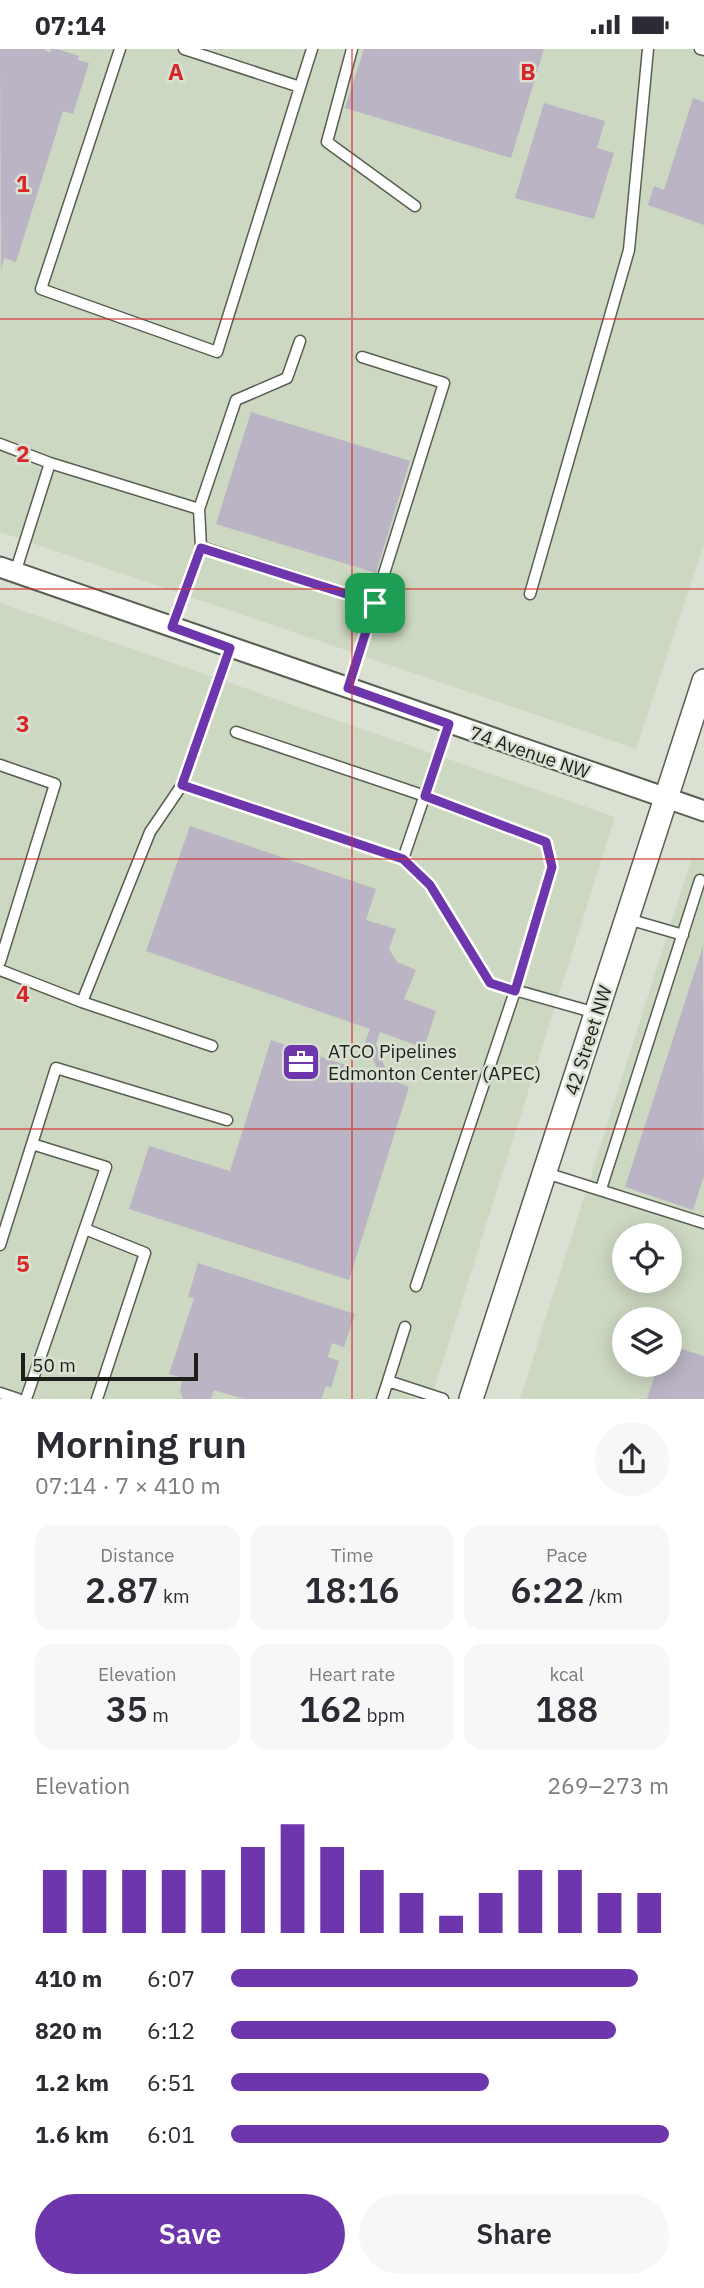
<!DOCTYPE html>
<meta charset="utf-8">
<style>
:root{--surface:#fff;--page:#f7f7f7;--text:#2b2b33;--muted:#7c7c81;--accent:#6e36ac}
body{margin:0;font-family:"IBM Plex Sans",sans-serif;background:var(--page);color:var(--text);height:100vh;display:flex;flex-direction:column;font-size:26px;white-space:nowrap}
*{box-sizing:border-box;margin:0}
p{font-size:23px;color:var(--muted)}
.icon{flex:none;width:38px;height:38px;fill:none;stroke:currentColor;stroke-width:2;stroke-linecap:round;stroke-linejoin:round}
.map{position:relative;height:1350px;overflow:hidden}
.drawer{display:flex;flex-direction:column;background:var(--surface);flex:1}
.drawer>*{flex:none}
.controls{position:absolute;left:612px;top:1174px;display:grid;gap:14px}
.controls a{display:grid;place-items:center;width:70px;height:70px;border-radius:50%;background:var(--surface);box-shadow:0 4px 18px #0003;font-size:35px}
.scale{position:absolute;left:21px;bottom:18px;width:177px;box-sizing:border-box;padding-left:7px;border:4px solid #1d201a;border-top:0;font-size:19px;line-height:24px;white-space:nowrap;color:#1d201a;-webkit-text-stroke:5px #dae1d2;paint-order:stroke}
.pin{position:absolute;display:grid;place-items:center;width:60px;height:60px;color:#fff;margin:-30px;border-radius:14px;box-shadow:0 4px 10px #0006}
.round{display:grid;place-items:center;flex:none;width:74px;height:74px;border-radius:37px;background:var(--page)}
.headline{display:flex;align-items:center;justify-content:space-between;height:119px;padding:0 35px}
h1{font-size:38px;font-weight:600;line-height:52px}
.stats{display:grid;grid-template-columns:repeat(3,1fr);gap:10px;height:119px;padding:7px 35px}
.stats div{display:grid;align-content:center;border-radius:18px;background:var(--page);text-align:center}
.stats b{font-size:35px;font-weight:600}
.stats small{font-size:19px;font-weight:400}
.stats p{font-size:19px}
.chart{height:196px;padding:14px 35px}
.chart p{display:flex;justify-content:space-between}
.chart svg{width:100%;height:126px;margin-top:7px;stroke:var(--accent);stroke-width:6}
.action{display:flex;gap:14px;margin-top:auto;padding:14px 35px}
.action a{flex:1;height:80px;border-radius:42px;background:var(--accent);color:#fff;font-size:28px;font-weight:600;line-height:80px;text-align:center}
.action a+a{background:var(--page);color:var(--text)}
ul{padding:0 35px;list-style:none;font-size:23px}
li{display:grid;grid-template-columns:112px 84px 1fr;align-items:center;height:52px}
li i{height:18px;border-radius:9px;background:var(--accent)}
.status{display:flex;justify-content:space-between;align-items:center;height:49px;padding:0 35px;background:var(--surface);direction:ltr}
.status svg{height:19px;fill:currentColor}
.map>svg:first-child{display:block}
.built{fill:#cdd8c2;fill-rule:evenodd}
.building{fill:#bab4c4}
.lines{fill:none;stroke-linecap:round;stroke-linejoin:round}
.service-casing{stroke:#585f51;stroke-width:13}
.minor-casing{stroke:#585f51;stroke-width:23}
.tertiary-casing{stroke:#585f51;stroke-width:26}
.service{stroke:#fff;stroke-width:10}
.minor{stroke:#fff;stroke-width:19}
.tertiary{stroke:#fff;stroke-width:23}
.route-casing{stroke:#fff;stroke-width:14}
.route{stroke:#6e36ac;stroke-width:9}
.grid{fill:none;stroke:#d62828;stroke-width:2;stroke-opacity:0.55}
.labels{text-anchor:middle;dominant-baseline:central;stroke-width:5;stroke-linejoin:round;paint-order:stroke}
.street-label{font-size:19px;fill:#1d201a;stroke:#dae1d2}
.poi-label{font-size:19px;fill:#1d201a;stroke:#dae1d2;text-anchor:start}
.grid-label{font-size:23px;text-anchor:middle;font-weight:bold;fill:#d62828;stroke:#dae1d2;stroke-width:5;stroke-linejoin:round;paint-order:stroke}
</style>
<div class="status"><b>07:14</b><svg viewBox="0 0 49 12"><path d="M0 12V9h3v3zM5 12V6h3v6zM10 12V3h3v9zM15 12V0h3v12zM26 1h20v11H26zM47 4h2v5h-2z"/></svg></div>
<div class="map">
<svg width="704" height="1350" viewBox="0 0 704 1350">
<rect width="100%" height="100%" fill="#dae1d2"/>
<path class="built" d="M0 0H704V495L636 700 0 483Z
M0 554 615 768 431 1350H0Z
M692 808 704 812V1350H520ZM625 1186H670V1232H625ZM625 1270H670V1316H625Z"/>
<path class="building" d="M0 0H44L50 4 51 0H57L79 7 78 11 89 14 73 65 63 62 16 213 4 209 1 221Z
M364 0H544L511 109 345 59Z
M693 49 704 53V176L648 156 654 137 664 141Z
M544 54 605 72 597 99 614 104 594 170 515 149Z
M251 363 410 412 376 524 216 475Z
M190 777 376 840 366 871 396 880 389 900 397 913 416 921 404 950 436 962 424 999 380 983 376 995 389 1030 409 1038 349 1231 129 1160 149 1097 230 1122 271 991 381 1028 365 993 370 980 146 902Z
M703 897 704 1127 693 1161 625 1138Z
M198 1214 355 1265 344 1298 332 1294 328 1308 339 1312 331 1339 326 1337 321 1350H244L214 1341 211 1350H183L180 1341 183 1329 169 1325 194 1249 188 1248Z
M672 1297 704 1307V1350H647L658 1316H670Z"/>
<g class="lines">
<g class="service-casing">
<path id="service" d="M120 0 41 240 217 303 300 38 184 0
M352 0 327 93 415 157
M700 0 704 1
M300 38 312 0
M0 395 50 414 199 460 236 351 287 329 300 292
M201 498 375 554
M15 524 50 414
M530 545 629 201 648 0
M172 578 201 498 199 460
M230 599 182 736 403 810
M348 639 444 334 362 308
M449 675 403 810 430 836 490 934 596 964
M236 683 425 747 546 793 552 818 515 942 416 1237
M0 716 55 735 0 913
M628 870 683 886
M0 921 82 953 150 783 182 736
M82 953 212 997
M546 1124 704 1174
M601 1140 700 831
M85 1180 145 1204 97 1350
M0 1196 56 1019 227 1071
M405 1278 388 1332 443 1350
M0 1344 18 1350
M26 1350 106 1118 32 1095
M382 1350 388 1332"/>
</g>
<g class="minor-casing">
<path id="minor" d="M0 518 704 762"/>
</g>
<g class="tertiary-casing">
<path id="tertiary" d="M471 1350 704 632"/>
</g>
<use href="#service" class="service"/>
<use href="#minor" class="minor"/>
<use href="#tertiary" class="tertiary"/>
</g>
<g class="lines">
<g class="route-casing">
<path id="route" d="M201 499 375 554 348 639 449 675 425 747 546 793 552 818 515 942 490 934 430 836 403 810 182 736 230 599 172 578Z"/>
</g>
<use href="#route" class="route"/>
</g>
<path class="grid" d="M352 0V1350M0 270H704M0 540H704M0 810H704M0 1080H704"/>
<defs>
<g id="office-square" transform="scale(2.0125)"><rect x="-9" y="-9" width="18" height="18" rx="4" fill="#6e36ac" stroke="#dae1d2"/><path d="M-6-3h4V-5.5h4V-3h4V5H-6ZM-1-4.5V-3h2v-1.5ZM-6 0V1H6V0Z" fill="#fff"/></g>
</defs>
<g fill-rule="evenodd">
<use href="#office-square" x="301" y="1013"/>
</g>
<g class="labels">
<g class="street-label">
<text transform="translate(530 703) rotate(19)">74 Avenue NW</text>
<text transform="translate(588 991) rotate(-72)">42 Street NW</text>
</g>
<g class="poi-label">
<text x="328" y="1002">ATCO Pipelines<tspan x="328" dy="22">Edmonton Center (APEC)</tspan></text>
</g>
</g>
<g class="grid-label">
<text x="176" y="31">A</text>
<text x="528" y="31">B</text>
<text x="23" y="143">1</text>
<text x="23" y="413">2</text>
<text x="23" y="683">3</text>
<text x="23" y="953">4</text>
<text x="23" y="1223">5</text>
</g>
</svg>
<div class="controls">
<a><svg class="icon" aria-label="locate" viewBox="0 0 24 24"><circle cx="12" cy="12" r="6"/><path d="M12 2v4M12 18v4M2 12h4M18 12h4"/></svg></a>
<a><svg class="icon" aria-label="layers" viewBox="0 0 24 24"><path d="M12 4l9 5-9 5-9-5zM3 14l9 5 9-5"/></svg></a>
</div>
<div class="scale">50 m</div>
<div class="pin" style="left:375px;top:554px;background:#1e9e55"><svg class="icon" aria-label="arrive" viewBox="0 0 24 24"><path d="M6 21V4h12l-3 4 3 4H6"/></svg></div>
</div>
<section class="drawer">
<div class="headline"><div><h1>Morning run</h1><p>07:14 · 7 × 410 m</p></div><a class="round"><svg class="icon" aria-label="share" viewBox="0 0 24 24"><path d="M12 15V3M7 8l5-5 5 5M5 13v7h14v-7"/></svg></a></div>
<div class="stats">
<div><p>Distance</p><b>2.87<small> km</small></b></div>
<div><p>Time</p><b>18:16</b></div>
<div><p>Pace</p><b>6:22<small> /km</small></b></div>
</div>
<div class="stats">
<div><p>Elevation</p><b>35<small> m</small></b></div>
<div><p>Heart rate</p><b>162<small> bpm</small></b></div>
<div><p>kcal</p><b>188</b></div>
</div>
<div class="chart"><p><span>Elevation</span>269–273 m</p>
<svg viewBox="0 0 160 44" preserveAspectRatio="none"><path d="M5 44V22M15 44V22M25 44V22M35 44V22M45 44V22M55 44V14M65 44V6M75 44V14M85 44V22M95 44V30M105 44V38M115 44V30M125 44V22M135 44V22M145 44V30M155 44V30"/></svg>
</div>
<ul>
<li><b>410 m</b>6:07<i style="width:93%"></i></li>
<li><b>820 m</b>6:12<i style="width:88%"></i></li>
<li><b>1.2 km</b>6:51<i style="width:59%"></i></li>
<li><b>1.6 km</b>6:01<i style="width:100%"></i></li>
</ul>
<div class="action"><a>Save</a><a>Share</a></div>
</section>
